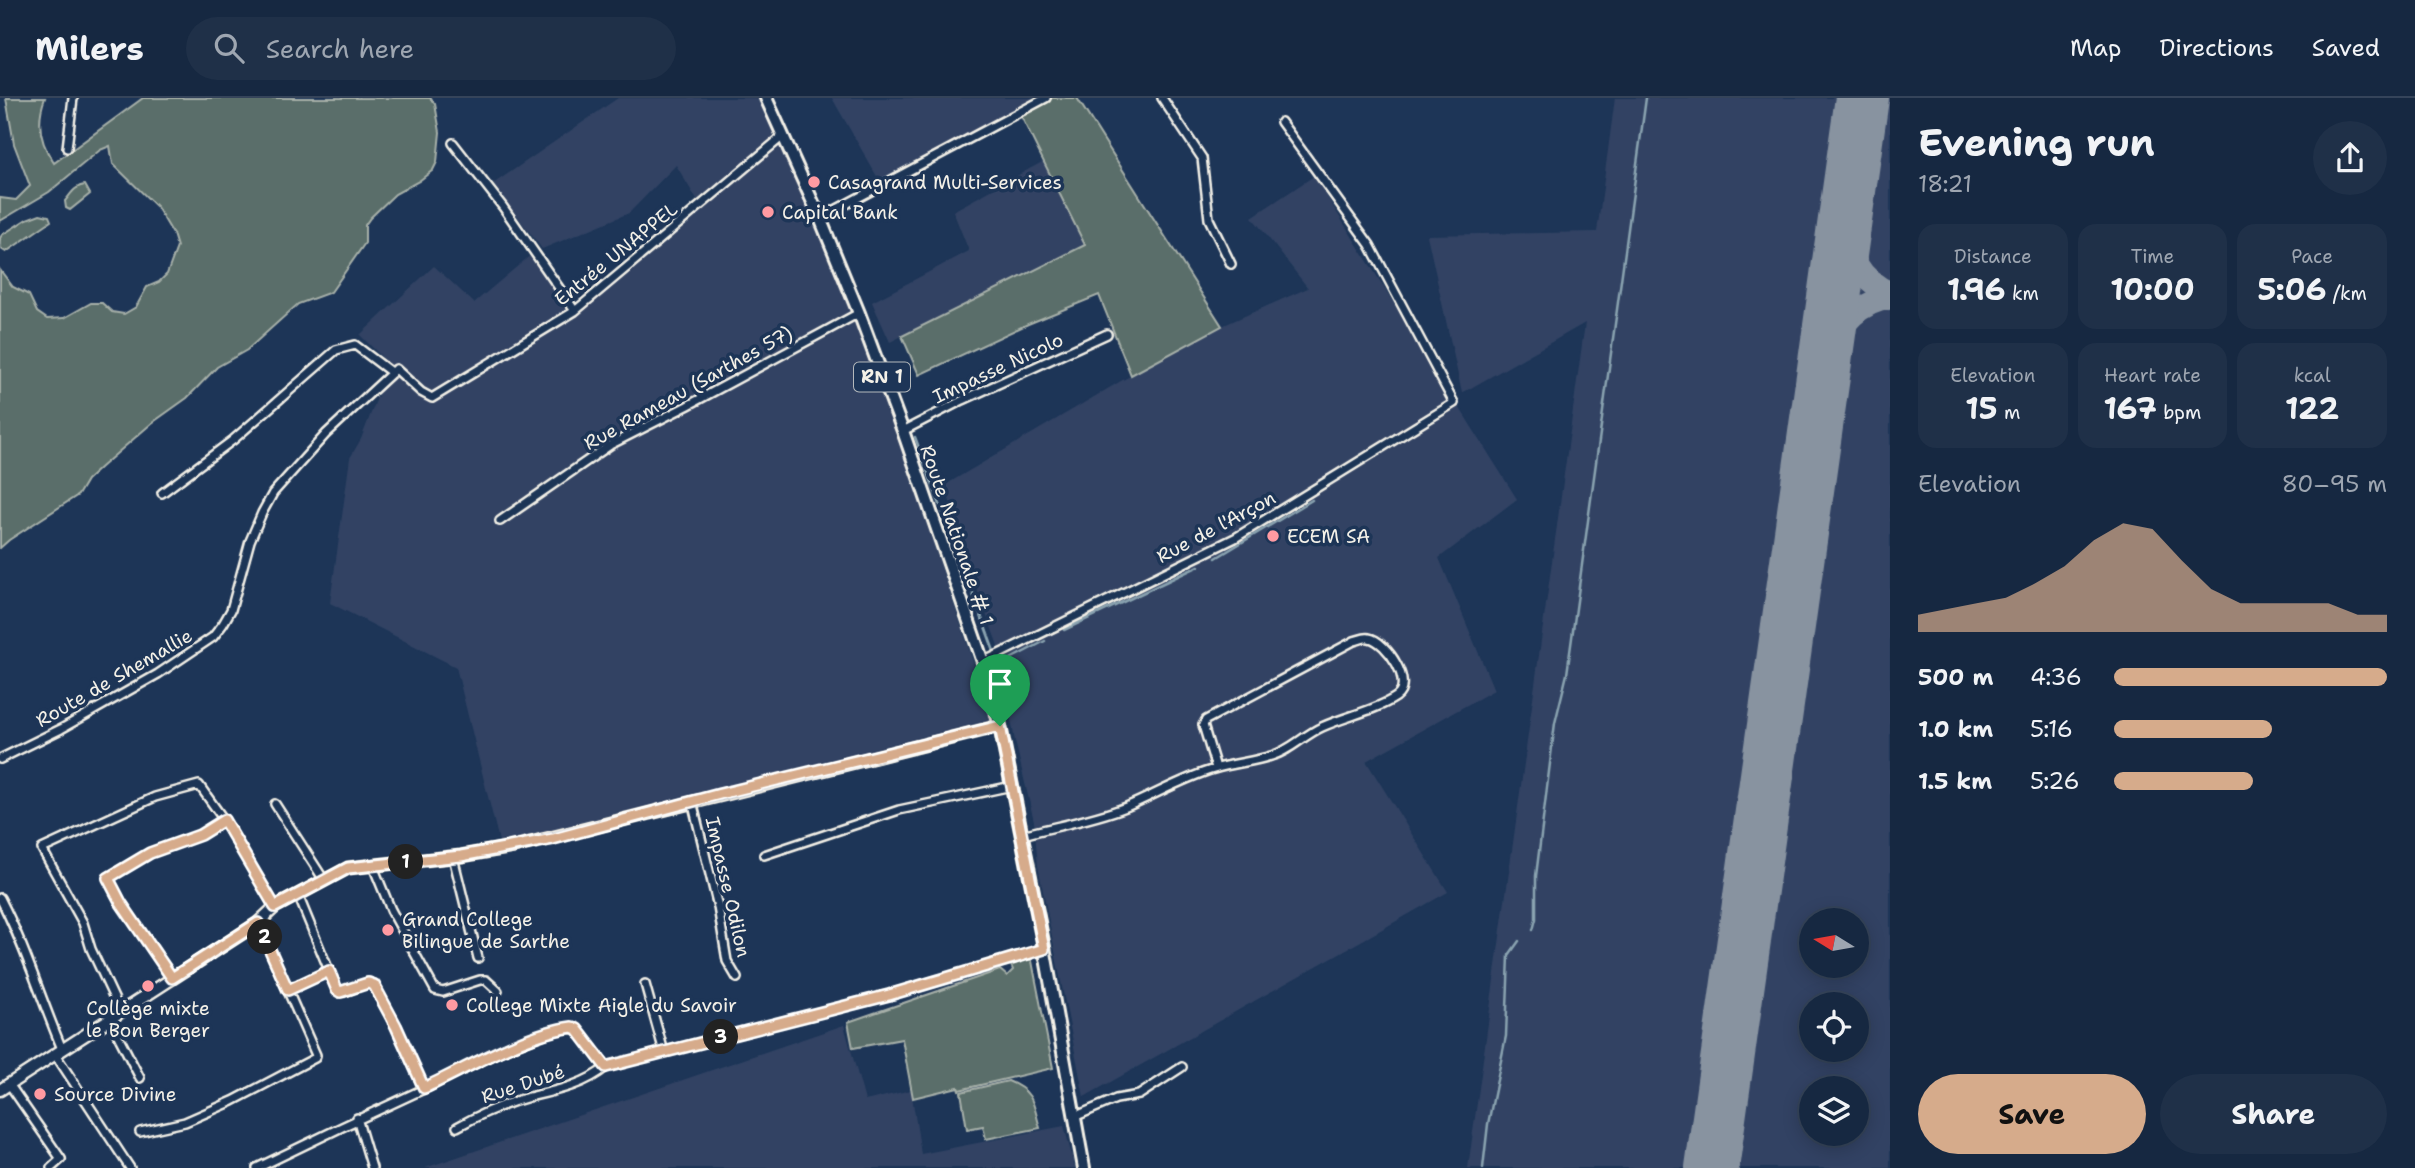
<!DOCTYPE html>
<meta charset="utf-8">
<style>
:root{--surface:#162841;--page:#1f3048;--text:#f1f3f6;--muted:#9ea6b1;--line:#35445a;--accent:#d6ab8b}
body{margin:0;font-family:"Shantell Sans",sans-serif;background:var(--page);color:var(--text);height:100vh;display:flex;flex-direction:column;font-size:26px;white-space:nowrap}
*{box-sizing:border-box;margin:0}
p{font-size:23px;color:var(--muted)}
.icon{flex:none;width:38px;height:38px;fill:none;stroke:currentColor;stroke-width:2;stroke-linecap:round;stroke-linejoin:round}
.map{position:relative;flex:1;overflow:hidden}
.sheet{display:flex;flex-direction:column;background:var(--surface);width:525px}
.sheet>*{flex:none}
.needle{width:46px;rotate:281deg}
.buttons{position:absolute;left:1799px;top:810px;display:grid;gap:14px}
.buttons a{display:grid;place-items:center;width:70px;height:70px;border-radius:50%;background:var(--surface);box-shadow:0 4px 18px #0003,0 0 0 2px var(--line);font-size:35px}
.pin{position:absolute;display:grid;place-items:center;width:60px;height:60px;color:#fff;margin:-72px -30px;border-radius:50% 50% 50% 0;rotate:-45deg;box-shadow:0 0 7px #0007}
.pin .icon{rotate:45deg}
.km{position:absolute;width:35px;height:35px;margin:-18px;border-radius:50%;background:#222;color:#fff;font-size:19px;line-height:35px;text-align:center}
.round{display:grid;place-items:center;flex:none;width:74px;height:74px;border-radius:37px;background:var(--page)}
.summary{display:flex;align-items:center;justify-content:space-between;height:119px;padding:0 28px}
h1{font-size:38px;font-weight:700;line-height:52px}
.stats{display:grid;grid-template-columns:repeat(3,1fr);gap:10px;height:119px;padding:7px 28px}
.stats div{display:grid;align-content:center;border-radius:18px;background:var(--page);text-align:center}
.stats b{font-size:30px;font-weight:700}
.stats small{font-size:19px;font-weight:400}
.stats p{font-size:19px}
.chart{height:196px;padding:14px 28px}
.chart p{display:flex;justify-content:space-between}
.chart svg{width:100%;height:126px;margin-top:7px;fill:var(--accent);opacity:.7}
.button{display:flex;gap:14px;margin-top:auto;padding:14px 28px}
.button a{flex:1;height:80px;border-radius:42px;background:var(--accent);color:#111;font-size:28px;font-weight:700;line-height:80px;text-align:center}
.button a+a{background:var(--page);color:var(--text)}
ul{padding:0 28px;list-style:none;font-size:23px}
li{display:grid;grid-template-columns:112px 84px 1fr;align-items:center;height:52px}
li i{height:18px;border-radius:9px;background:var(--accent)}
header{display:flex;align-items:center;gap:42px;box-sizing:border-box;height:98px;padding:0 35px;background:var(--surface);border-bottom:2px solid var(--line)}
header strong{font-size:33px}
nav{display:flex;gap:38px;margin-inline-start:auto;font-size:24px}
.search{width:490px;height:63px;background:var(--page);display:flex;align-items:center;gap:18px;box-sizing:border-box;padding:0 24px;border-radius:38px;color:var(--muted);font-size:26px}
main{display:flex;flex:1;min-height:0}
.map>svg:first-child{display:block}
.built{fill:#324364;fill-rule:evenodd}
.green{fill:#5a6e6a;stroke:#a7b0a9;stroke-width:2}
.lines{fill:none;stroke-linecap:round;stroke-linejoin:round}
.stream{stroke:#8aa3b0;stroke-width:2.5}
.taxiway{stroke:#8893a0;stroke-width:23}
.runway{stroke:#8893a0;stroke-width:54}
.street-casing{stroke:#f4f1e8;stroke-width:12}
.secondary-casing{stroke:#f4f1e8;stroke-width:15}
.primary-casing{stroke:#f4f1e8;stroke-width:16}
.street{stroke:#1d3557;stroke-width:7}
.secondary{stroke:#1d3557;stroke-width:10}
.primary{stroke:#1d3557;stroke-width:10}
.route-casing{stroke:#fff;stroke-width:14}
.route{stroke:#d6ab8b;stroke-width:9}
.poi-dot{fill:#ff9aa2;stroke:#1d3557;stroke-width:2.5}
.labels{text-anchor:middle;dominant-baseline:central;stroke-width:7;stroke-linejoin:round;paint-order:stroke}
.shield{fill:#1d3557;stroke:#b4b9bc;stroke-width:2}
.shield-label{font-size:18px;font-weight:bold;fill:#f4f1e8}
.poi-label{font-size:19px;fill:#f4f1e8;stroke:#1d3557;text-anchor:start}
.street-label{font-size:19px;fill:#f4f1e8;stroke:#1d3557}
</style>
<header>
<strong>Milers</strong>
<div class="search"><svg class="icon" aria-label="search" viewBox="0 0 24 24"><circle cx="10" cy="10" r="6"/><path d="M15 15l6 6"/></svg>Search here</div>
<nav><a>Map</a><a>Directions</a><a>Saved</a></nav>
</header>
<main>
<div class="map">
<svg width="1890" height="1070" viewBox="0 0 1890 1070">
<rect width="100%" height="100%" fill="#1d3557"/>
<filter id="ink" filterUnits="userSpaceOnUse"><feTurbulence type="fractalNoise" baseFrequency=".0143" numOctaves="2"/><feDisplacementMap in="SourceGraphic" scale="14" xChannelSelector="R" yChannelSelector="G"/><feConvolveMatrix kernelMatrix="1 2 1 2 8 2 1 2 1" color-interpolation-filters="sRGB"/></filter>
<g filter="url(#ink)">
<path class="built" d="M618 0H757L828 156 853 206 994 626 500 747 456 569 330 505 350 360 361 341 382 287 387 264 360 237 434 168 474 205 532 156 575 220 701 114 697 102 676 67 629 115 542 151 493 86Z
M832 0H1038L1042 6 879 82Z
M1615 0H1890V1070H1468L1585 225 1462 295 1427 137 1597 134ZM1811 822H1857V868H1811ZM1811 906H1857V952H1811ZM1811 990H1857V1036H1811Z
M1044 63 1085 147 890 244 872 204 969 153 953 113Z
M1314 78 1517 401 1439 460 1494 592 1366 663 1448 794 1084 999 1038 768 1034 723 1015 643 997 545 973 480 945 387 1121 283 1222 228 1308 190 1252 119Z
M844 927 865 1003 911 992 921 1056 1064 1028 1075 1070H425Z"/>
<path class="green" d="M6 0H45C36 23 40 45 54 65L143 0H430L435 6 440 34 437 64 433 72 419 83 395 96 370 120 365 127V145L331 194 298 206 247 252 217 269 187 300 152 325 101 369 87 382 78 397 9 442 0 450V172L13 189 29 197 37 214 47 221 64 220 91 205H102L112 214 124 216 136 209 147 189 159 184 167 176 177 149 173 136 157 109 113 66 110 48 100 52 49 94 0 123V100L16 102 30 88 14 46Z
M1052 0H1077L1222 228 1131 277 1099 197 1028 226 919 277 902 238 1085 147 1020 16Z
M85 87 90 96 70 112 66 110 65 103C71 96 75 88 85 87Z
M40 116 49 118 51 123 6 154 1 151 0 140 2 137 27 121Z
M1029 861 1032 863 1053 970 959 992 958 989 913 1000 902 941 853 950 848 924 1000 872 1007 878 1013 872 1011 867Z
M1008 983C1035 994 1033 1006 1040 1030L986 1041 983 1028 967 1031 961 994Z"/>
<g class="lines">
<path class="stream" d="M915 339 958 455
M1216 460 1312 402
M964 471 995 556
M1064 532 1199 468
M999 567 1045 543
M1533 832 1536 821V778L1555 625 1567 576 1646 0
M1483 1070 1488 1026 1506 938 1509 857 1519 843"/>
<path class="taxiway" d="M1845 125C1850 158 1857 180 1890 195
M1826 258C1838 230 1857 204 1890 200"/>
<path class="runway" d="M1712 1070 1862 0"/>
<g class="street-casing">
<path id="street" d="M1162 0 1202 60 1209 121 1231 166
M453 45 503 109 575 213
M67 50 73 0
M820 120 1046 0
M903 333 963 302 1107 236
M162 395 233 342 336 252 355 247 392 275
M500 423 610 347 687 308 859 215
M983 564 1235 440 1454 305 1370 147 1281 24
M0 661 61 631 158 576 213 539 223 526 231 512 250 443 262 415 273 395 326 336 396 271 421 294 432 300 575 213 783 38
M692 703 718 809 727 863 737 880
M275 706 324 782
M1022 737C1056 728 1093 722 1126 709 1155 697 1183 680 1214 671 1233 665 1253 664 1271 658 1290 653 1304 637 1322 629 1346 618 1375 613 1396 599 1415 586 1387 543 1369 540 1364 539 1359 542 1354 543L1206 622 1203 627 1216 670
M764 757 899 712 1012 688
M453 759 478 860
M373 768 391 812 435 892 443 894 480 882H486L498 893
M298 797 337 892 344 894 368 885 374 887 396 928 424 990
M0 800C25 848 41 901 62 951
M172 880 121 805 108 780 150 755 200 737 224 722
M645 886 664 954
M288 892 329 873
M120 913 91 851 83 825 42 751 155 699 199 687 224 722 275 809
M109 920 140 980
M55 956 130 1070
M9 986 61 1061 51 1070
M1074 1019 1116 1001 1139 997 1182 969
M357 1020 372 1070
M457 1029C480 1016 503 1006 529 999 555 993 585 987 606 969L889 897 1044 851
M140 1034 185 1024 233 1003 315 960 316 957 258 825
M257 1070C314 1042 371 1015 428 989 455 976 552 924 577 931L606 969"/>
</g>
<g class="secondary-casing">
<path id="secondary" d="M0 992 258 825 275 809 348 770 461 758 514 749 1000 628"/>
</g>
<g class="primary-casing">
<path id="primary" d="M766 0 820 120 859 215 903 333 983 564 1000 628 1044 849 1084 1070"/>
</g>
<use href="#street" class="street"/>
<use href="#secondary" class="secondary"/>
<use href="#primary" class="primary"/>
</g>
</g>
<g class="lines" filter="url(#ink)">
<g class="route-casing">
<path id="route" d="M1000 628 1044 851 889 897 606 969 577 931 572 929C526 935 467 970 424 990L396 928 374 887 368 885 340 894 337 892 329 873 288 892 258 825 172 880 121 805 108 780 150 755 200 737 224 722 275 809 348 770 461 758 553 741 720 696Z"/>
</g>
<use href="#route" class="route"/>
</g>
<g class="poi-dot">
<circle cx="814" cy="84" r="7"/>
<circle cx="768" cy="114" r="7"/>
<circle cx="1273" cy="438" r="7"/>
<circle cx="388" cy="832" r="7"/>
<circle cx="148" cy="888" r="7"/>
<circle cx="452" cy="907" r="7"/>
<circle cx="40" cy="996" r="7"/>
</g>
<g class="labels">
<rect class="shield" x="854" y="264.5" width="56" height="29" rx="5"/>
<g class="shield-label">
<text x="882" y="279">RN 1</text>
</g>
<g class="poi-label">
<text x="828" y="84">Casagrand Multi-Services</text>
<text x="782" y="114">Capital Bank</text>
<text x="1287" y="438">ECEM SA</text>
<text x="402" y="821">Grand College<tspan x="402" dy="22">Bilingue de Sarthe</tspan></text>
<text x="466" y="907">College Mixte Aigle du Savoir</text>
<text x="148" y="910" text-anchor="middle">Collège mixte<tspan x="148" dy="22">le Bon Berger</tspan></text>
<text x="54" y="996">Source Divine</text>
</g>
<g class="street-label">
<text transform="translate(616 156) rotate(-39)">Entrée UNAPPEL</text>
<text transform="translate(998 270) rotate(-25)">Impasse Nicolo</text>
<text transform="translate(688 290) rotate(-29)">Rue Rameau (Sarthes 57)</text>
<text transform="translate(1216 429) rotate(-28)">Rue de l'Arçon</text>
<text transform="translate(957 437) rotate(71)">Route Nationale # 1</text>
<text transform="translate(114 580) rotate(-30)">Route de Shemallie</text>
<text transform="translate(728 789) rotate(77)">Impasse Odilon</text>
<text transform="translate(523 986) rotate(-18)">Rue Dubé</text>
</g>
</g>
</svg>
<div class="buttons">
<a><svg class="needle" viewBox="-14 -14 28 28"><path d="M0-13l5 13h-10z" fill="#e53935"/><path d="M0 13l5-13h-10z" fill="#9ea6b1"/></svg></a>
<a><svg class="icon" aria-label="locate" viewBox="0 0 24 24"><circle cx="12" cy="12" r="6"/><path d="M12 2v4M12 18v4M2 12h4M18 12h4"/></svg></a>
<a><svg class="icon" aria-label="layers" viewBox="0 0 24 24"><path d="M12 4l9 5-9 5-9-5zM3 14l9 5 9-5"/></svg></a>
</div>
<div class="pin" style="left:1000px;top:628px;background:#1e9e55"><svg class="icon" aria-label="arrive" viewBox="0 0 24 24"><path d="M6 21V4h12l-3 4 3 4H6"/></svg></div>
<b class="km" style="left:406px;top:764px">1</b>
<b class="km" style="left:265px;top:839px">2</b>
<b class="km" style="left:721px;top:939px">3</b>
</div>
<section class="sheet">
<div class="summary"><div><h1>Evening run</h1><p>18:21</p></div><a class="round"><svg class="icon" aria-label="share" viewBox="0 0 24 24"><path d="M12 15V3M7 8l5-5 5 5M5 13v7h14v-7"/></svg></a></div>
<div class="stats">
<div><p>Distance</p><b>1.96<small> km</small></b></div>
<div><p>Time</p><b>10:00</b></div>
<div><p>Pace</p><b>5:06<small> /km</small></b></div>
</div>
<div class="stats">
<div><p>Elevation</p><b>15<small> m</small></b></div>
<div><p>Heart rate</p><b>167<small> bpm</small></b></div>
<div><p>kcal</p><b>122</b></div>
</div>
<div class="chart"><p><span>Elevation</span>80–95 m</p>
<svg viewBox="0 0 160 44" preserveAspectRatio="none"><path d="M0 44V38L10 36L20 34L30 32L40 27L50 21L60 12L70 6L80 8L90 19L100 29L110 34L120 34L130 34L140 34L150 38L160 38V44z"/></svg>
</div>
<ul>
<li><b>500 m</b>4:36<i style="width:100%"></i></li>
<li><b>1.0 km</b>5:16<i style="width:58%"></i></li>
<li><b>1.5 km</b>5:26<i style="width:51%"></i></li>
</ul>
<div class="button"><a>Save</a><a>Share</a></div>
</section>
</main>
